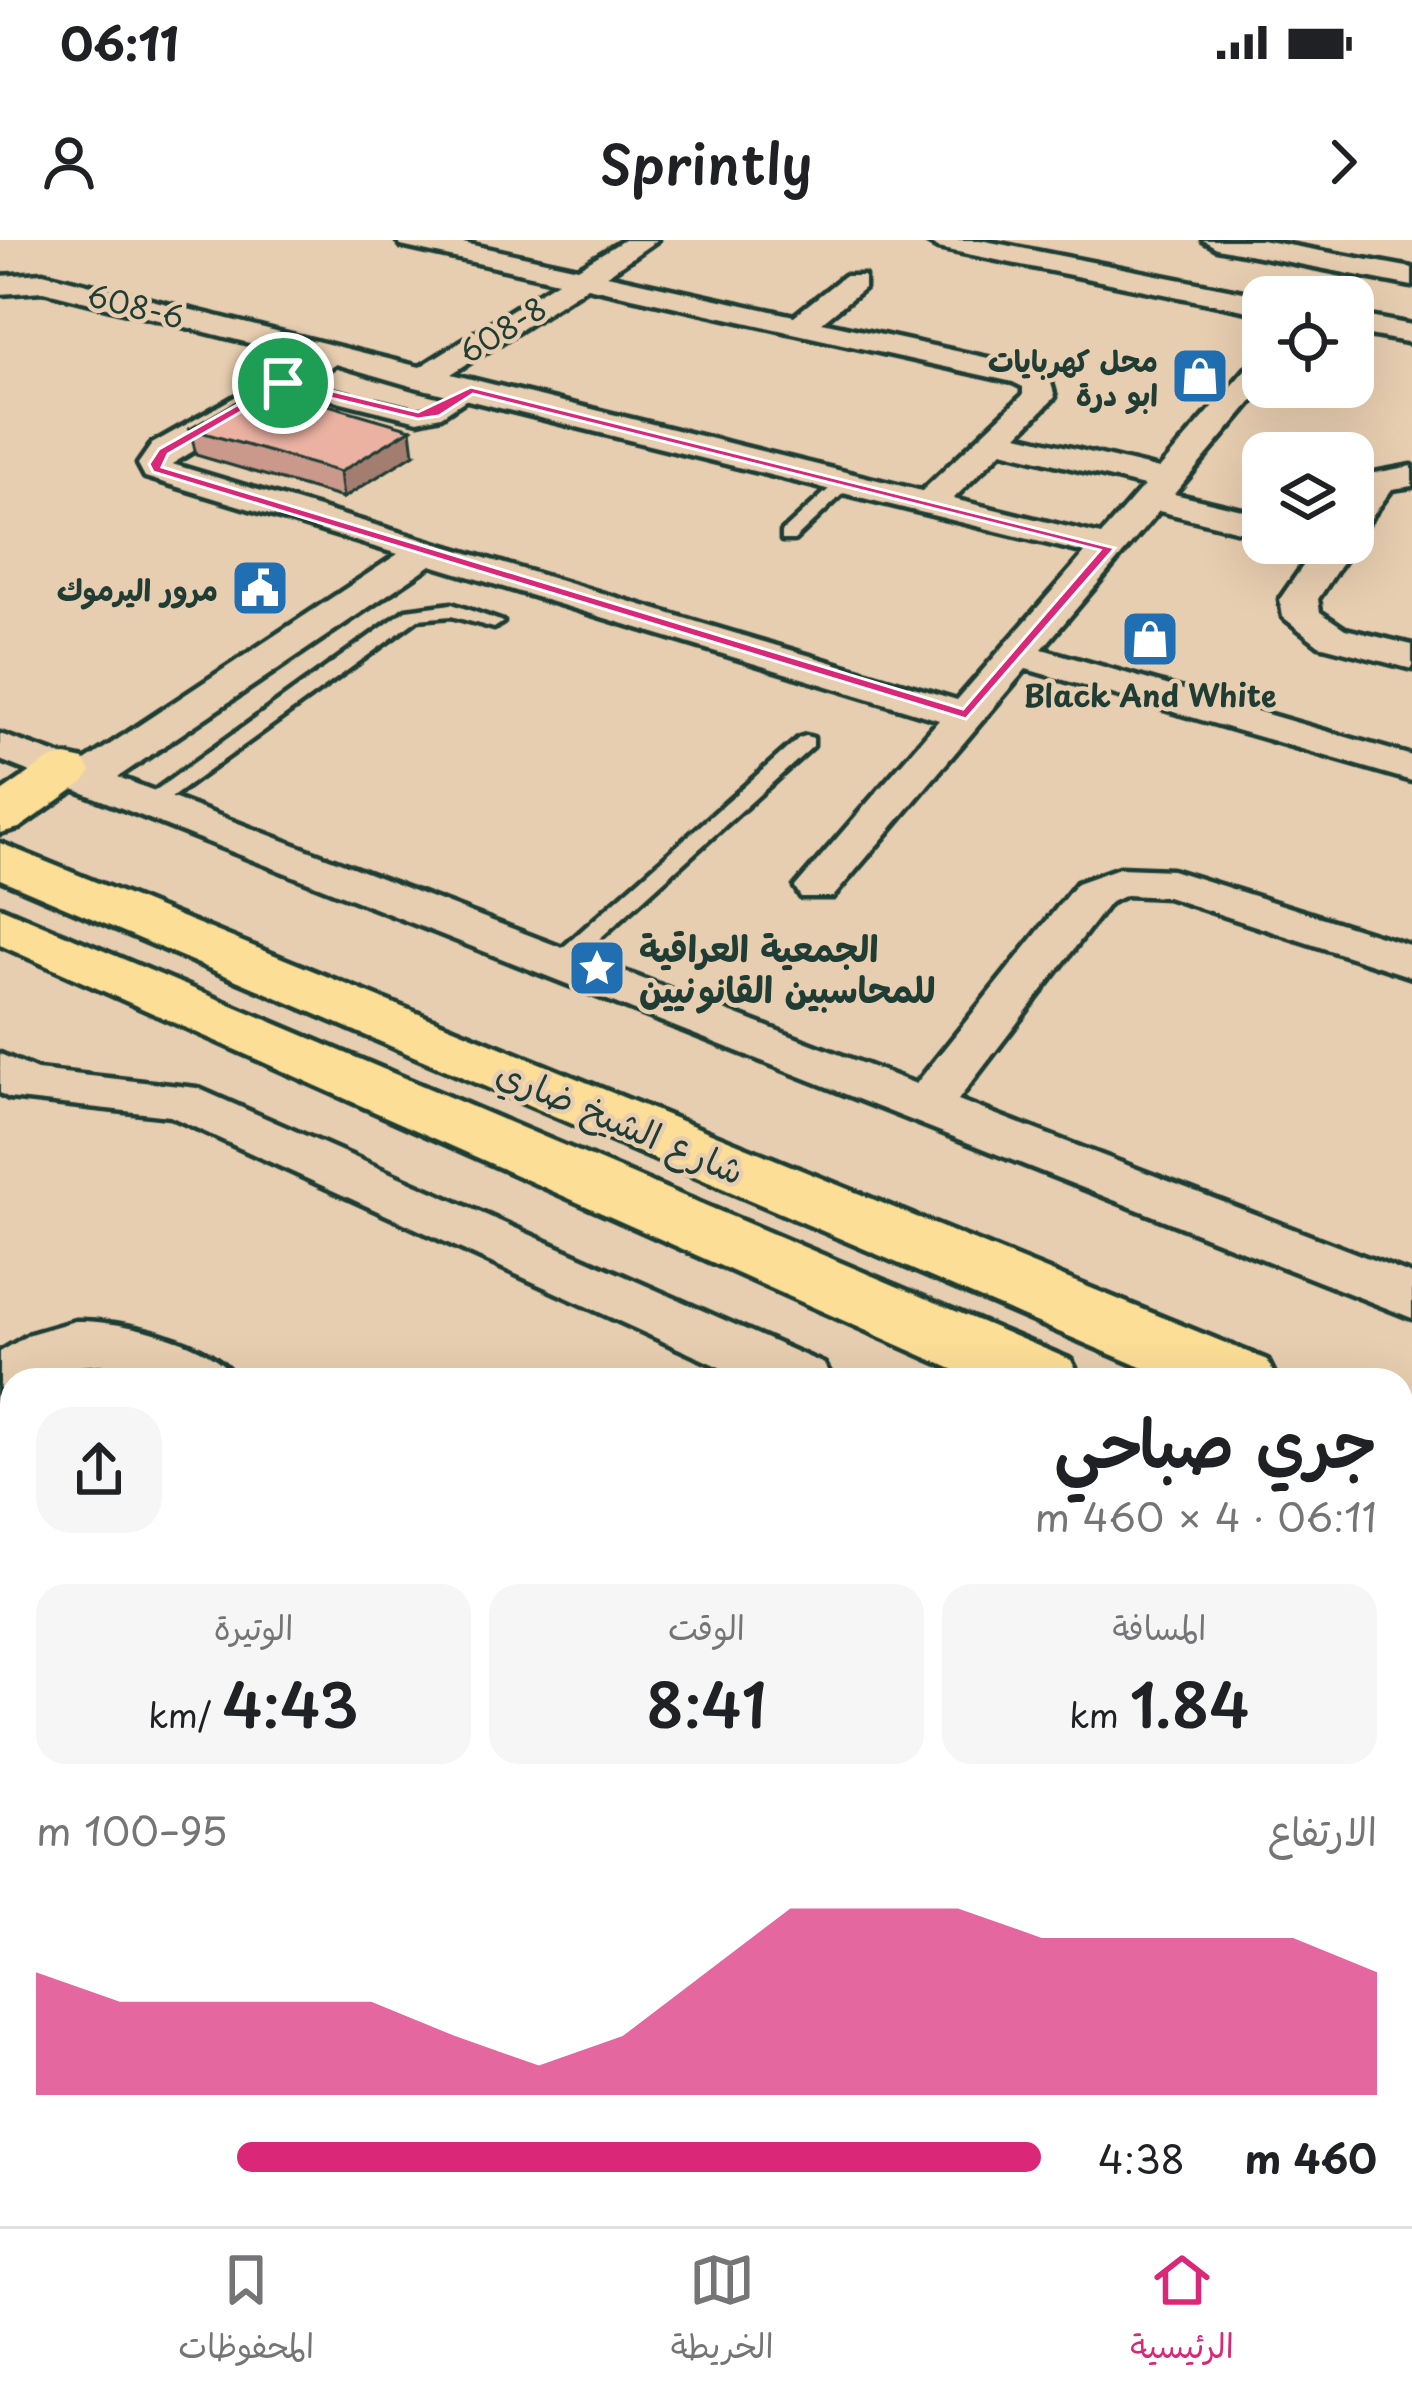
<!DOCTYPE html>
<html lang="ar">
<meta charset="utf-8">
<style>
:root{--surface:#fff;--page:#f6f6f6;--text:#202124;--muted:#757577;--line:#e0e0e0;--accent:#db2777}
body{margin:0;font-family:"Playpen Sans","Playpen Sans Arabic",sans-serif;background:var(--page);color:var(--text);direction:rtl;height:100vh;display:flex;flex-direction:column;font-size:45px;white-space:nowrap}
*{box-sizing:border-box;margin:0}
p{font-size:39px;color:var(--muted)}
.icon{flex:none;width:66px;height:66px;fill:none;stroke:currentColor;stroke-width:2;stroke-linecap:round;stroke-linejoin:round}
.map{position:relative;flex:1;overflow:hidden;direction:ltr}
.details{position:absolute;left:0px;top:1128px;width:1413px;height:858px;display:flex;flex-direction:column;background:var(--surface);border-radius:36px 36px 0 0;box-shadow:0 12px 48px #0002;direction:rtl}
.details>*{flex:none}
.tools{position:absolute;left:1242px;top:36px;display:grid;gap:24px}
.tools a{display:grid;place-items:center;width:132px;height:132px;border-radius:24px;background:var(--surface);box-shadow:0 12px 48px #0002;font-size:60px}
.pin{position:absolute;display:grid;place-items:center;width:102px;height:102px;color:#fff;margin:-51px;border:6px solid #fff;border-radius:50%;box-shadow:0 3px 12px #0007}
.round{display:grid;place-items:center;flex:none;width:126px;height:126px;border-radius:36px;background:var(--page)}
.overview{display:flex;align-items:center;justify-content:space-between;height:204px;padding:0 36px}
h1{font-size:66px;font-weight:600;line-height:90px}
.stats{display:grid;grid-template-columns:repeat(3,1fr);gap:18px;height:204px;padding:12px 36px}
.stats div{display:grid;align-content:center;border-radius:30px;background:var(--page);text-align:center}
.stats b{font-size:60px;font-weight:600}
.stats small{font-size:33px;font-weight:400}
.stats p{font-size:33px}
.chart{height:336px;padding:24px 36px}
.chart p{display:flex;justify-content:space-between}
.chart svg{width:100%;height:216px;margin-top:12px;fill:var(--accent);opacity:.7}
ul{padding:0 36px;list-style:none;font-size:39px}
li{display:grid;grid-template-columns:192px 144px 1fr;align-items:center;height:90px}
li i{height:30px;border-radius:15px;background:var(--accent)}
.status{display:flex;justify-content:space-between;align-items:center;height:84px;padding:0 60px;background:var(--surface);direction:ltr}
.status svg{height:33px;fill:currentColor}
header{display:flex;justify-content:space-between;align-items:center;height:156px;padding:0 36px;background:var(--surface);font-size:54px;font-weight:600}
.dock{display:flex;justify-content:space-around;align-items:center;height:168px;border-top:3px solid var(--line);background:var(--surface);font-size:33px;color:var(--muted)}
.dock a{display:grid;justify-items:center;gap:6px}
.dock .selected{color:var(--accent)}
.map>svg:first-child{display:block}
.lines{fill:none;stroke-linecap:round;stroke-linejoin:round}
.lane-casing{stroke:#1f3d34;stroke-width:9}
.street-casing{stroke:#1f3d34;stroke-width:9}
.primary-casing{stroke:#1f3d34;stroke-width:9}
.lane{fill:#e8ceb0;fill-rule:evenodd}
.street{fill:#e8ceb0;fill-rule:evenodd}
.primary{fill:#fcde96;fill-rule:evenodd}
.wall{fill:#ca998b;stroke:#1f3d34;stroke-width:3}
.shaded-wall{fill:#a47d71;stroke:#1f3d34;stroke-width:3}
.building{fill:#ebb2a2;stroke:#1f3d34;stroke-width:3}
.route{fill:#db2777;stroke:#fff;stroke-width:3;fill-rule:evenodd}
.labels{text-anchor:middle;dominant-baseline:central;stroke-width:9;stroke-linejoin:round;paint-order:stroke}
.far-street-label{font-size:30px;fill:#1f3d34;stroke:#e8ceb0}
.far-poi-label{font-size:30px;font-weight:bold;fill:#1f3d34;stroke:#e8ceb0;text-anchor:end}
.poi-label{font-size:36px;font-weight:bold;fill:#1f3d34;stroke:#e8ceb0;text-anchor:start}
.street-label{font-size:36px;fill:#1f3d34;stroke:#e8ceb0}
</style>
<div class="status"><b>06:11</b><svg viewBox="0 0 49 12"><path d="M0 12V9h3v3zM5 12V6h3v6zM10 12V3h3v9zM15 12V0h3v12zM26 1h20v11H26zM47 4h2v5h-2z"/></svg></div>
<header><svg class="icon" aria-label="forward" viewBox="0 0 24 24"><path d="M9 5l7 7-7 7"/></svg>Sprintly<svg class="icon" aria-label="person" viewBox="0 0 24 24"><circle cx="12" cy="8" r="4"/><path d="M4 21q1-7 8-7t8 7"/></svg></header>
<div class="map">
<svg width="1412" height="1986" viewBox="0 0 1412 1986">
<rect width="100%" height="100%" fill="#e8ceb0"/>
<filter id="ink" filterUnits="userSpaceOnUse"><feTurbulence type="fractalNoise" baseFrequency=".00833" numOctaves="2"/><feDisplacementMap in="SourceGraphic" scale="24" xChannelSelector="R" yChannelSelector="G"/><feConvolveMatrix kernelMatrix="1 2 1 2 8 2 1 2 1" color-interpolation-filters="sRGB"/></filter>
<g filter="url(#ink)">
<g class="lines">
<g class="lane-casing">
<path id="lane" d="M283 138 418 171 430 169 465 148 479 151 441 176 418 181 277 146V140Z
M840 239 854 243 794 300H782V292Z
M452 364 503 382 494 388 451 376 418 379 157 568H141L138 563 406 370Z
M806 496 813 498V506L567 728H551L547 723 551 718 799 498Z"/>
</g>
<g class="street-casing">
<path id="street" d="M397 0H449L578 28 624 0H657L607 35 794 76 844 36H864V48L822 82 1034 128 1049 136 1055 157 1018 195 1159 229 1252 122 1263 120 1264 147 1174 254 1263 275V297L1159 271 1042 409 1412 516V541L1026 429 833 657H801L795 647 939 480 431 325 118 537 916 844 1077 643 1119 628 1172 630 1412 706V737L1167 657 1126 655 1109 663 958 860 1412 1035V1078L0 520V494L82 523 398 314 145 237 138 224 152 204 305 117 43 51 0 54V36L43 33 420 127 558 41 401 6ZM587 47 1013 142 1023 147V155L922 251 451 134ZM336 124 411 146 1085 313 957 460 172 224ZM1002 211 1144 246 1101 295 953 259Z
M924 0H980L1263 56V74L938 8Z
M1203 0H1261L1412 28V46L1217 8Z
M1353 74 1412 85V103L1353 92Z
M1412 226V246L1392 249 1365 286 1353 289V255L1369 234Z
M1353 300 1355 303 1318 359 1320 372 1345 389 1412 405V429L1319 405 1283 377 1280 359 1319 303Z
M0 814 37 830 197 848 824 1124 833 1140H748L170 876 9 858 0 853Z
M75 1081C118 1080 215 1101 236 1140H152L100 1124 68 1127 45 1140H12V1165L0 1169V1112L30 1094Z
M1401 1718 1412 1722V1798L1401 1794Z
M12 1944V1974H76L71 1986H0V1956Z
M924 1974H1004L999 1986H919Z"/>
</g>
<g class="primary-casing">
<path id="primary" d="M66 516 84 520 91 531 84 542 19 588 0 593V553L48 520Z
M0 603 1267 1120 1277 1140H1171L0 639Z
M0 667 1071 1120 1081 1140H977L0 705Z
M1401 1177 1412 1180V1241L1401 1237Z
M1401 1263 1412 1267V1331L1401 1327Z"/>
</g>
<use href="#lane" class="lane"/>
<use href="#street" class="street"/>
<use href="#primary" class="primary"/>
</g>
<path class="wall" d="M190 189 414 214 343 258 196 215Z"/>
<path class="shaded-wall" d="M411 189 414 214 343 258 340 232Z"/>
<path class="building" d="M263 146 411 189 340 232 190 189Z"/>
</g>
<path class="route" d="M283 139 418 172 471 147 1115 308 966 479 153 232 149 224 159 209ZM284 147 418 179 439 176 473 154 1100 310 963 469 162 227 168 214Z"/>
<defs>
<g id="shop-square" transform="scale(3)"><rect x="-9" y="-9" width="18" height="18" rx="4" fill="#1f6fb2" stroke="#e8ceb0"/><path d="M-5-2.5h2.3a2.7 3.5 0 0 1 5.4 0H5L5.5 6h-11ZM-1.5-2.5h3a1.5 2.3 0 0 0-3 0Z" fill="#fff"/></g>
<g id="civic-square" transform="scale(3)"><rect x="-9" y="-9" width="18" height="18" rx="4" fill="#1f6fb2" stroke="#e8ceb0"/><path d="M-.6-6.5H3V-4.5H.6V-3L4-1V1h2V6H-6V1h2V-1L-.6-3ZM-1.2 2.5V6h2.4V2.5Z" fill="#fff"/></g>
<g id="sight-square" transform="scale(3)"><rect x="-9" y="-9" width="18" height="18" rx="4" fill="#1f6fb2" stroke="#e8ceb0"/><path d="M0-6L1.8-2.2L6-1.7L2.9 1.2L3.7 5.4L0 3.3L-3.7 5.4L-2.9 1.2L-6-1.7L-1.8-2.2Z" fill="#fff"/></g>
</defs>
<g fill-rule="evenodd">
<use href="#shop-square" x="1200" y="136"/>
<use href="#civic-square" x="260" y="348"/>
<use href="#shop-square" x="1150" y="399"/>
<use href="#sight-square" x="597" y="728"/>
</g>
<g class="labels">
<g class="far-street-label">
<text transform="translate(136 65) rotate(14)">608-6</text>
<text transform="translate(502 89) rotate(-32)">608-8</text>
</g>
<g class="far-poi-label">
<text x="1158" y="119">محل كهربايات<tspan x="1158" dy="34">ابو درة</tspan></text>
<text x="218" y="348">مرور اليرموك</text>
<text x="1150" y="454" text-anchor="middle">Black And White</text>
</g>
<g class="poi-label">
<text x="639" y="707">الجمعية العراقية<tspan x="639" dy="41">للمحاسبين القانونيين</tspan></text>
</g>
<g class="street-label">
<text transform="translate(621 880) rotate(23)">شارع الشيخ ضاري</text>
</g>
</g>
</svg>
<div class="tools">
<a><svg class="icon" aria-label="locate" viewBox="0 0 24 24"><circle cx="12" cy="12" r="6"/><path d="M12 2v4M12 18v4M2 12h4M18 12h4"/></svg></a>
<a><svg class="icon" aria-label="layers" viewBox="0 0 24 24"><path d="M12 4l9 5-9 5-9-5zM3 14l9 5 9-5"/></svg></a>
</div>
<div class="pin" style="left:283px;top:143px;background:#1e9e55"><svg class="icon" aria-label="arrive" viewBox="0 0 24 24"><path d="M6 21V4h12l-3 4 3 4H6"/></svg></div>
<section class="details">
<div class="overview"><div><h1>جري صباحي</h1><p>06:11 · 4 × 460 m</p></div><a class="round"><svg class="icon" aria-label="share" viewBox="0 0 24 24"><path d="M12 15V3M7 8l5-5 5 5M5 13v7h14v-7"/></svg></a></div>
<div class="stats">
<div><p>المسافة</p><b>1.84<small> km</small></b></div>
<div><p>الوقت</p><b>8:41</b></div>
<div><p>الوتيرة</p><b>4:43<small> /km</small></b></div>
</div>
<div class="chart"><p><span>الارتفاع</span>95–100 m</p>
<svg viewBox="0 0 160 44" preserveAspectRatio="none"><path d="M0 44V19L10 25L20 25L30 25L40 25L50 32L60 38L70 32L80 19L90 6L100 6L110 6L120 12L130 12L140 12L150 12L160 19V44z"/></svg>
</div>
<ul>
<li><b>460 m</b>4:38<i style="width:80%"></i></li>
</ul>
</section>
</div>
<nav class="dock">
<a class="selected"><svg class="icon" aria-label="home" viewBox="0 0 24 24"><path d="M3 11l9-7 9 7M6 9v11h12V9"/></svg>الرئيسية</a>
<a><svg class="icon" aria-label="map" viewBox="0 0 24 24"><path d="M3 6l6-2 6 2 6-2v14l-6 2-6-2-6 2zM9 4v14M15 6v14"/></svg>الخريطة</a>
<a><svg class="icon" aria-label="saved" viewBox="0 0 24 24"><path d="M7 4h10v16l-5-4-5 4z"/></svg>المحفوظات</a>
</nav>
